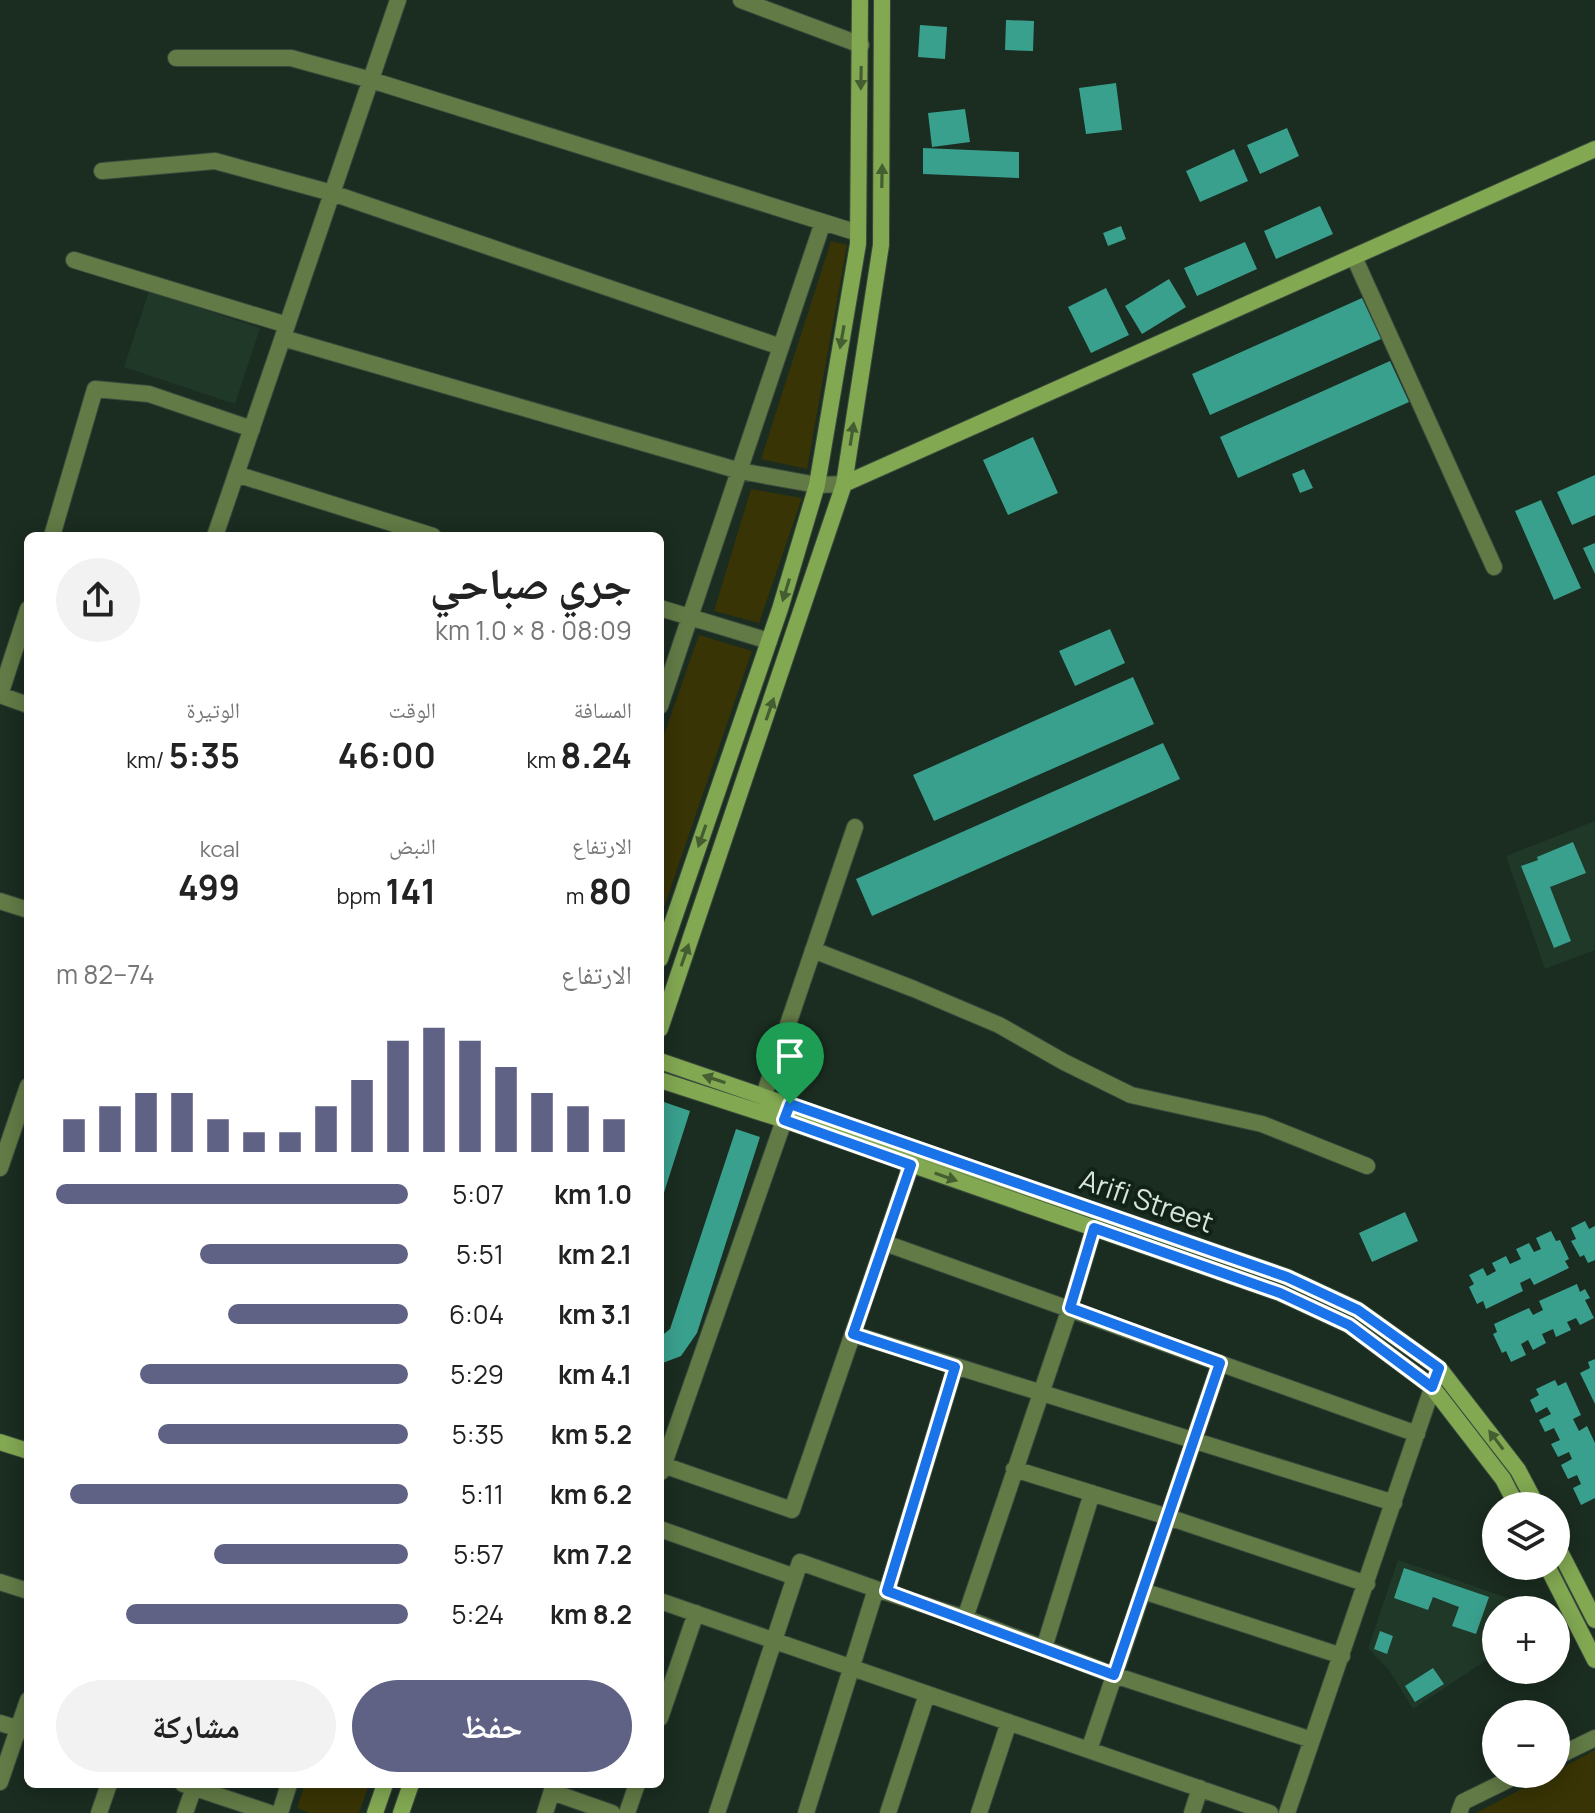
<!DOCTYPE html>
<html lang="ar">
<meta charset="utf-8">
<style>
:root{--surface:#fff;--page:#f2f2f2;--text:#222;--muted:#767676;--accent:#5f6284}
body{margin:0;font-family:Manrope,"Noto Naskh Arabic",sans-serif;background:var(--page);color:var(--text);direction:rtl;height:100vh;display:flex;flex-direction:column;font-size:30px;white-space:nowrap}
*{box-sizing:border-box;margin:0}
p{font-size:26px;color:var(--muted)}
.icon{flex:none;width:44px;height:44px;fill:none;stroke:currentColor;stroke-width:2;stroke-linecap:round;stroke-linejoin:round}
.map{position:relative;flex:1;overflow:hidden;direction:ltr}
.sheet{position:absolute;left:24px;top:532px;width:640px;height:1256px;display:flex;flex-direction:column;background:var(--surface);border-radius:12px;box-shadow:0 4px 20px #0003;direction:rtl}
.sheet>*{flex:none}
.fabs{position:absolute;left:1482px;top:1492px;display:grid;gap:16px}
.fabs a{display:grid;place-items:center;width:88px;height:88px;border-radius:50%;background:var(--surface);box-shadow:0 4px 20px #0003;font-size:40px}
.pin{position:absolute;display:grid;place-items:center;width:68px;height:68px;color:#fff;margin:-82px -34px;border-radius:50% 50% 50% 0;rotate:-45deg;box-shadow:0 0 8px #0007}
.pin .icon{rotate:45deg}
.round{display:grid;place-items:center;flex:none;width:84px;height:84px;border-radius:42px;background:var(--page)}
.head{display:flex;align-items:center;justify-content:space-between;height:136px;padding:0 32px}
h1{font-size:44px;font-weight:700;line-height:60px}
.stats{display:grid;grid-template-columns:repeat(3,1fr);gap:12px;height:136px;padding:8px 32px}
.stats div{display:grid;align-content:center}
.stats b{font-size:34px;font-weight:700}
.stats small{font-size:22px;font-weight:400}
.stats p{font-size:22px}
.chart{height:224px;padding:16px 32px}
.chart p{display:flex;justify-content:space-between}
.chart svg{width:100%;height:144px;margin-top:8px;stroke:var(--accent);stroke-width:6}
.action{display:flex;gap:16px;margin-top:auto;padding:16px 32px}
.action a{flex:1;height:92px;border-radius:48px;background:var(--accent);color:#fff;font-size:32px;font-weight:700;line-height:92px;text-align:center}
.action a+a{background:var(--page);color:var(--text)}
ul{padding:0 32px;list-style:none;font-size:26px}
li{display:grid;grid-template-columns:128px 96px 1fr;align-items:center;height:60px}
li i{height:20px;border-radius:10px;background:var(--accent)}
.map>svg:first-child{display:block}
.built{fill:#203828}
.green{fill:#383405}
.building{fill:#3aa08e}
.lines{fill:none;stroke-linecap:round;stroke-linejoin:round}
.street-casing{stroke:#39493e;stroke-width:18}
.secondary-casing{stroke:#39493e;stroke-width:18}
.street{stroke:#627a45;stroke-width:16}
.secondary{stroke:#82a852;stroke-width:16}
.oneway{fill:#445e32}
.route-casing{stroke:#fff;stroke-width:16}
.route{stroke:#1a73e8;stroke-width:10}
.labels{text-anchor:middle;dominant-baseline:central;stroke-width:8;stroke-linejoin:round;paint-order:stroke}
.street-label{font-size:28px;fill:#d9e4dc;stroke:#112217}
</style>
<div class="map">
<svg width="1595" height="1813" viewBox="0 0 1595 1813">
<rect width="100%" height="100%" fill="#1b2c20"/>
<path class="built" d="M149 291 260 328 235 404 124 367Z
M1595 821V950L1545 969 1506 856Z
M1398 1560 1543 1610H1496V1654L1413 1709 1389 1670 1368 1648Z"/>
<path class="green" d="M831 241 847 245 807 469 761 459Z
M751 489 802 498 759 623 714 611Z
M699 635 752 651 660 919V746Z
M1595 1750V1813H1476L1550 1774H1556V1771Z
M305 1784H369L359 1813H310L297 1808Z"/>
<path class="building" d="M1006 20 1034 21 1033 51 1005 50Z
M920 25 947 27 945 59 918 57Z
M1116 83 1122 130 1086 134 1079 88Z
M965 109 970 142 932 147 928 113Z
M1287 128 1299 156 1260 174 1247 145Z
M923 148 1019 152V178L923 174Z
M1234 149 1248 181 1200 202 1186 171Z
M1320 206 1333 234 1276 259 1264 231Z
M1121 226 1126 239 1108 246 1103 233Z
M1245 242 1257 269 1197 296 1184 268Z
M1169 279 1186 307 1142 334 1125 306Z
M1106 288 1129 335 1091 353 1068 307Z
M1362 298 1381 339 1210 415 1192 374Z
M1390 361 1409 402 1238 478 1220 437Z
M1033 437 1058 493 1008 515 983 460Z
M1304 469 1313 488 1300 493 1292 474Z
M1595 475V515L1572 525 1557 492Z
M1541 500 1581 588 1554 600 1515 511Z
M1595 543V574L1583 548Z
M1110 629 1125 663 1075 686 1059 651Z
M1133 677 1154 724 934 821 913 775Z
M1163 743 1180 779 872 916 856 879Z
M1573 842 1586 873 1550 887 1571 941 1554 948 1521 866 1538 860 1537 857Z
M664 1102 690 1111 661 1202 660 1115Z
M736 1129 760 1137 697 1333 681 1356 660 1364V1337L670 1329Z
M1405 1212 1418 1241 1372 1262 1359 1233Z
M1585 1221 1589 1229 1595 1226V1260L1588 1263 1584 1255 1580 1257 1571 1241 1576 1239 1571 1228Z
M1551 1231 1556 1241 1560 1240 1569 1259 1565 1261 1569 1268 1534 1285 1530 1278 1520 1283 1523 1291 1486 1309 1483 1301 1477 1304 1469 1287 1474 1284 1469 1275 1483 1268 1487 1276 1496 1271 1492 1263 1506 1256 1510 1264 1521 1259 1516 1249 1529 1243 1534 1252 1541 1249 1536 1238Z
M1577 1284 1580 1292 1585 1289 1590 1298 1585 1300 1594 1318 1580 1325 1576 1318 1567 1322 1571 1330 1556 1337 1553 1329 1542 1334 1546 1343 1533 1350 1528 1340 1521 1344 1526 1355 1511 1362 1506 1351 1502 1353 1493 1334 1497 1332 1494 1324 1529 1308 1533 1315 1543 1310 1539 1301Z
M1595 1359V1404L1580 1373 1590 1368 1588 1362Z
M1555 1380 1558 1386 1566 1382 1581 1415 1573 1419 1579 1431 1587 1426 1595 1443V1498L1581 1505 1573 1488 1581 1484 1577 1475 1568 1479 1561 1465 1572 1459 1569 1452 1558 1457 1551 1444 1560 1440 1554 1428 1545 1432 1539 1420 1551 1414 1547 1407 1536 1413 1530 1400 1539 1395 1536 1389Z
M1404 1568 1489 1597 1476 1634 1452 1626 1459 1607 1433 1597 1428 1610 1394 1598Z
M1380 1631 1393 1636 1387 1654 1374 1649Z
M1433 1668 1444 1684 1415 1702 1405 1686Z"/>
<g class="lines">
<g class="street-casing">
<path id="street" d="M741 0 861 45
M176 58H291L371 80 823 222
M102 171 215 161 332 193 781 347
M1354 257 1494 567
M74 260 287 325
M283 338 740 471 817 485 844 484
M236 474 433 536
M52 536 95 389 149 394 252 429
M215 536 398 0
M660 608 769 641
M28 609 0 695 28 705
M660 706 823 222 858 233
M0 901 28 910
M813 950 914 989 999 1025 1064 1062 1131 1095 1262 1124 1367 1166
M764 1095 855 827
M0 1168 28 1086
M885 1243 1417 1434
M853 1334 1394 1503
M663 1465 792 1510 911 1165
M1014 1469 1168 1517 1367 1584
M661 1472 788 1109
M660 1529 795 1577 717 1813
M795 1577 800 1562 876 1589 806 1813
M0 1582 28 1591
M876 1589 965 1618 1114 1675 1312 1740
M887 1591 955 1367
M1143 1591 1342 1656
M660 1601 1270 1813
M965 1618 1070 1308 1094 1228
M1044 1648 1092 1493
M660 1718 696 1613
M0 1723 26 1731
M1089 1750 1220 1363
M1556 1757 1595 1738
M0 1782 28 1700
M183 1784 270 1813
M552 1792 612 1813
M99 1813 109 1784
M185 1813 195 1784
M280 1813 289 1784
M545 1813 554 1784
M627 1813 637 1784
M888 1813 927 1694
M979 1813 1009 1722
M1192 1813 1200 1788
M1287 1813 1439 1368
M1459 1813 1463 1802 1520 1774"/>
</g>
<g class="secondary-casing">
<path id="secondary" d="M844 484 1595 149
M660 959 780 609 817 485 858 244 860 0
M660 1029 844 484 881 245 882 0
M660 1061 1287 1277 1358 1310 1439 1368 1518 1470 1537 1506
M660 1080 784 1120 1280 1293 1349 1325 1432 1387 1503 1479 1517 1506
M0 1442 28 1451
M1556 1544 1595 1620
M1547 1566 1595 1660
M375 1813 385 1784
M401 1813 411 1784"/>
</g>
<use href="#street" class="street"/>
<use href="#secondary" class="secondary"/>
</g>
<defs><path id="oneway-solid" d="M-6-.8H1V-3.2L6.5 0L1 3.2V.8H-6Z" transform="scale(2)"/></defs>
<g class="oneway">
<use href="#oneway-solid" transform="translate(861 78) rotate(91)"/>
<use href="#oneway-solid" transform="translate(882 176) rotate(-89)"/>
<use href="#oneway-solid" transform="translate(842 337) rotate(100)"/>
<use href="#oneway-solid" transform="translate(852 434) rotate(-81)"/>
<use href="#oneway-solid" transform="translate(786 590) rotate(107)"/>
<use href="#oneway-solid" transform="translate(770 709) rotate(-71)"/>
<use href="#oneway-solid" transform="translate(702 836) rotate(109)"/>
<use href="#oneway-solid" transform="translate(685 955) rotate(-71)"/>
<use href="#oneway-solid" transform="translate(714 1079) rotate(-162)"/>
<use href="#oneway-solid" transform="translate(946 1177) rotate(19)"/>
<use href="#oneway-solid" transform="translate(1496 1440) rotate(-127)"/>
</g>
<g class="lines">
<g class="route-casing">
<path id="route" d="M790 1104 1287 1277 1358 1310 1439 1368 1432 1387 1349 1325 1280 1293 1094 1228 1070 1308 1220 1363 1114 1675 887 1591 955 1367 853 1334 911 1165 784 1120Z"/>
</g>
<use href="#route" class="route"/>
</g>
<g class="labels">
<g class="street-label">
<text transform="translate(1147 1200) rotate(19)">Arifi Street</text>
</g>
</g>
</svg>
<div class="fabs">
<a><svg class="icon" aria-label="layers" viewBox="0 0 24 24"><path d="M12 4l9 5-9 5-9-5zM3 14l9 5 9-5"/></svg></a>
<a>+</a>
<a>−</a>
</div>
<div class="pin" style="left:790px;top:1104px;background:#1e9e55"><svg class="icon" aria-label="arrive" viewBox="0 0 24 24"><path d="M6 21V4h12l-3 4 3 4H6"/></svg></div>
<section class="sheet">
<div class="head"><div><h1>جري صباحي</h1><p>08:09 · 8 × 1.0 km</p></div><a class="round"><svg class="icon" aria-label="share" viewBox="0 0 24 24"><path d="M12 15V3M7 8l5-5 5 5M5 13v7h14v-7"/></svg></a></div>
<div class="stats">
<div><p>المسافة</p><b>8.24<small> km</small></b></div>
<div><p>الوقت</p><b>46:00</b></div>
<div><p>الوتيرة</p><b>5:35<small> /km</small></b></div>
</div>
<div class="stats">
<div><p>الارتفاع</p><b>80<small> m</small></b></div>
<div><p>النبض</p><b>141<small> bpm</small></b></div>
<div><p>kcal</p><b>499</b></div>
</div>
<div class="chart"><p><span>الارتفاع</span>74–82 m</p>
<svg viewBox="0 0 160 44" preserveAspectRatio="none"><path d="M5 44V34M15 44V30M25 44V26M35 44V26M45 44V34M55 44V38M65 44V38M75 44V30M85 44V22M95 44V10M105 44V6M115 44V10M125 44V18M135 44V26M145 44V30M155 44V34"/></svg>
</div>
<ul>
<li><b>1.0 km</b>5:07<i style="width:100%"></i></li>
<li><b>2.1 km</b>5:51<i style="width:59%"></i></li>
<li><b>3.1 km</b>6:04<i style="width:51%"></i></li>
<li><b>4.1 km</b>5:29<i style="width:76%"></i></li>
<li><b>5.2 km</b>5:35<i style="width:71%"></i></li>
<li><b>6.2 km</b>5:11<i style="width:96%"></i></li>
<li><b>7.2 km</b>5:57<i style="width:55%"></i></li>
<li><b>8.2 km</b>5:24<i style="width:80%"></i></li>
</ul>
<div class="action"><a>حفظ</a><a>مشاركة</a></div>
</section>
</div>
